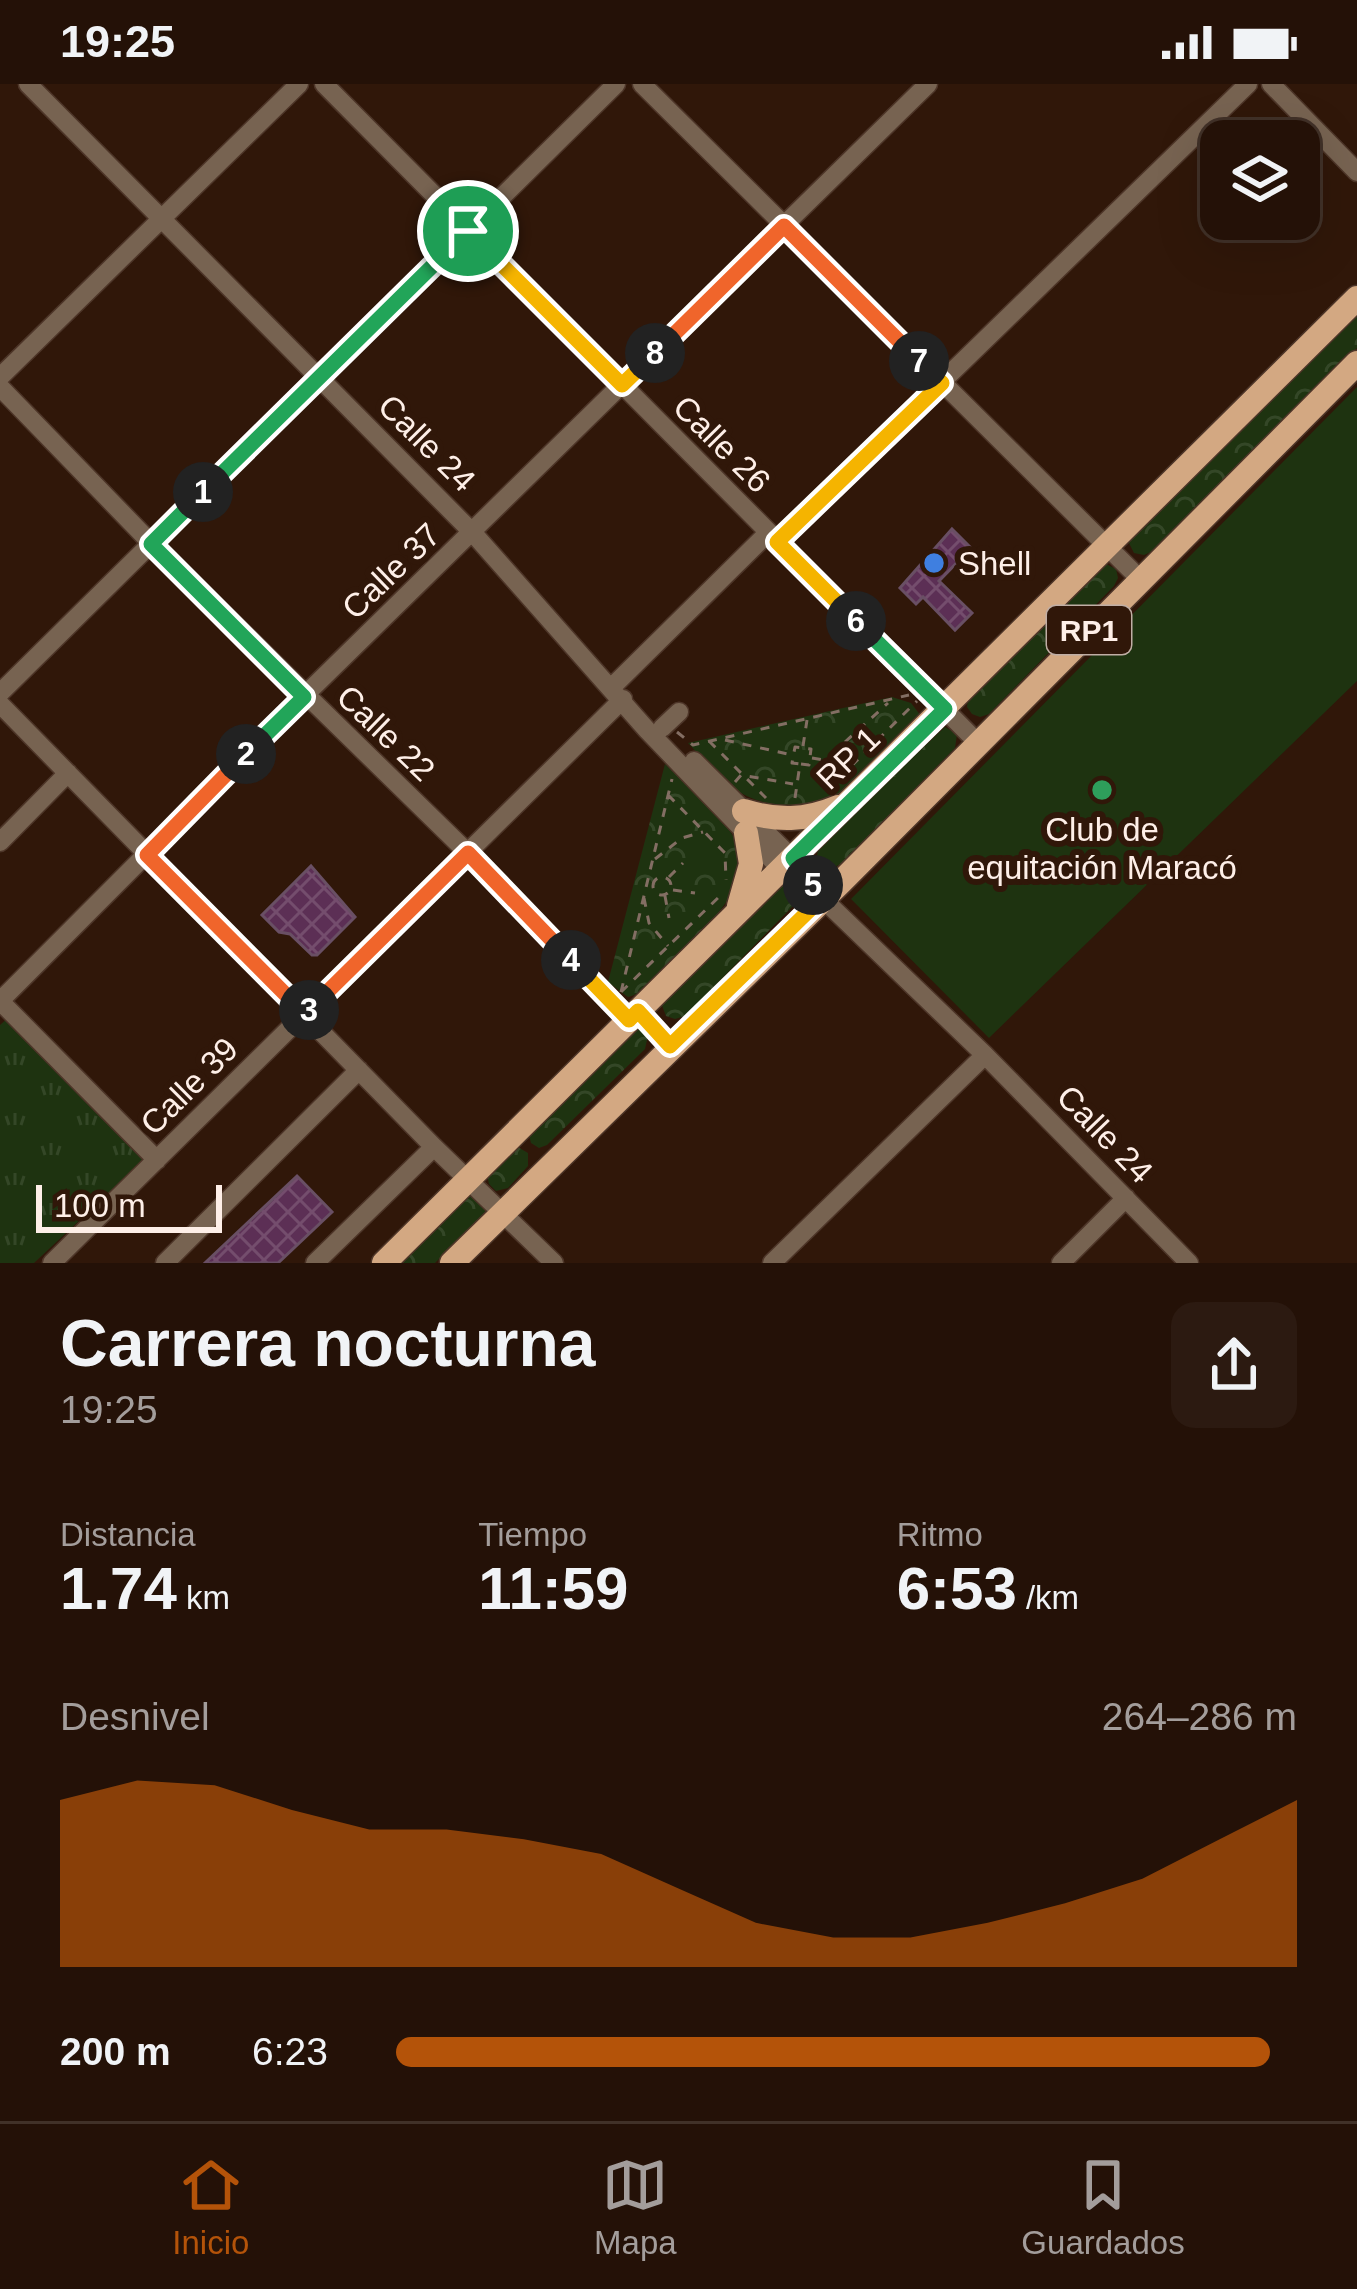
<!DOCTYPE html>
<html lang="es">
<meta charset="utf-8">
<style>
:root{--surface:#241107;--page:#2c1a11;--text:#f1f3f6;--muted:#a39d9b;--line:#413128;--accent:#b45309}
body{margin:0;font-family:Arial,sans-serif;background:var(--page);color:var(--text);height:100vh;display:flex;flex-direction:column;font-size:45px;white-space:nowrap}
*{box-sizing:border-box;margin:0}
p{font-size:39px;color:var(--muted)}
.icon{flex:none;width:66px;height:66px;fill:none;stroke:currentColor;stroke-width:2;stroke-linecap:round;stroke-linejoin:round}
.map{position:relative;height:1179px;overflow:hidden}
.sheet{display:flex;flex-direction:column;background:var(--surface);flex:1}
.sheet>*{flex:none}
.controls{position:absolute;left:1200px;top:36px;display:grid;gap:24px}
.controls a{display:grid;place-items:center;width:120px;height:120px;border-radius:24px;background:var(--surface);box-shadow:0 12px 48px #0002,0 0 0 3px var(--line);font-size:60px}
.scale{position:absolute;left:36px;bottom:30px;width:186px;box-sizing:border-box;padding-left:12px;border:6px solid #feefe8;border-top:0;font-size:33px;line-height:42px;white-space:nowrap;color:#feefe8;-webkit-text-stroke:9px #301709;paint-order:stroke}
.pin{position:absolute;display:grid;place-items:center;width:102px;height:102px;color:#fff;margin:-51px;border:6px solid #fff;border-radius:50%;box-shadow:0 3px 12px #0007}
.km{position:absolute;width:60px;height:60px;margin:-30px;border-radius:50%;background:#222;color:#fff;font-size:33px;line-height:60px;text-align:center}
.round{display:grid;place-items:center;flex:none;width:126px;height:126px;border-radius:24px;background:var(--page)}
.headline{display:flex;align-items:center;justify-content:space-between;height:204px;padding:0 60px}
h1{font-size:66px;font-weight:700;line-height:90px}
.metrics{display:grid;grid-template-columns:repeat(3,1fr);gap:18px;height:204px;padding:12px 60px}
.metrics div{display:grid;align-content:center}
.metrics b{font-size:60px;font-weight:700}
.metrics small{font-size:33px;font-weight:400}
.metrics p{font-size:33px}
.chart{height:336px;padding:24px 60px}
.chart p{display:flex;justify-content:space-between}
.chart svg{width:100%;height:216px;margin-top:12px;fill:var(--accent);opacity:.7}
ul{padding:0 60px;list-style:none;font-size:39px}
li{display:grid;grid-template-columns:192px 144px 1fr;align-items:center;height:90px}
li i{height:30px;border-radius:15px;background:var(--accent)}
.status{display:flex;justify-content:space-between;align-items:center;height:84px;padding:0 60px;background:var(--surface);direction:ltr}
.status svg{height:33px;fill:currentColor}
.tab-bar{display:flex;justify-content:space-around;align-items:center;height:168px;border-top:3px solid var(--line);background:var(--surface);font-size:33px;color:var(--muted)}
.tab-bar a{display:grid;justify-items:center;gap:6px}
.tab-bar .on{color:var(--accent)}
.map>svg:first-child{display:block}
.grass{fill:url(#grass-tufts)}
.park{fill:url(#park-crowns)}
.pitch{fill:#1e3310}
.building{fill:url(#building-cross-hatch);stroke:#694f64;stroke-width:3}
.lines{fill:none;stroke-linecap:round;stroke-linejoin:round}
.minor-casing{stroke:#4d3528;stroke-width:21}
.major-casing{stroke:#4d3528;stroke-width:27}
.path{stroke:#836e63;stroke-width:3;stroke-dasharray:9 9;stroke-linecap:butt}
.minor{stroke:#776351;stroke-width:18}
.major{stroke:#d3a882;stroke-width:24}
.split-1-casing{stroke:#fff;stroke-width:24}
.split-2-casing{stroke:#fff;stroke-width:24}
.split-3-casing{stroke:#fff;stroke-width:24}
.split-4-casing{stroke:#fff;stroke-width:24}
.split-5-casing{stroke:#fff;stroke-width:24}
.split-6-casing{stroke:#fff;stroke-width:24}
.split-7-casing{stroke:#fff;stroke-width:24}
.split-8-casing{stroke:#fff;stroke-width:24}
.split-9-casing{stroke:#fff;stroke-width:24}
.split-1{stroke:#22a559;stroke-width:15}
.split-2{stroke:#22a559;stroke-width:15}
.split-3{stroke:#f0652b;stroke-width:15}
.split-4{stroke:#f0652b;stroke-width:15}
.split-5{stroke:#f5b400;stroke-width:15}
.split-6{stroke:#22a559;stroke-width:15}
.split-7{stroke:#f5b400;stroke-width:15}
.split-8{stroke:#f0652b;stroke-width:15}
.split-9{stroke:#f5b400;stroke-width:15}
.shop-dot{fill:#3f7fe0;stroke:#301709;stroke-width:4.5}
.leisure-dot{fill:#2e9e5b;stroke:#301709;stroke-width:4.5}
.labels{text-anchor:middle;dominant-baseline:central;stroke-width:12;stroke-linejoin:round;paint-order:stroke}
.shield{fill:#301709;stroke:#c0aea5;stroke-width:3}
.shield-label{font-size:30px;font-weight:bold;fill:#feefe8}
.street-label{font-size:33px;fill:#feefe8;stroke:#301709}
.poi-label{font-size:33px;fill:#feefe8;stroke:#301709;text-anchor:start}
</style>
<div class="status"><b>19:25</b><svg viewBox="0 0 49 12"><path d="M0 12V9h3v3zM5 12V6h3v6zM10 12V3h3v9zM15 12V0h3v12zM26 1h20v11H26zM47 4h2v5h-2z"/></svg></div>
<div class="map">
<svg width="1357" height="1179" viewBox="0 0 1357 1179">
<defs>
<pattern id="grass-tufts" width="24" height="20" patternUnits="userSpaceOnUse" patternTransform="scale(3)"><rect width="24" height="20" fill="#1e3310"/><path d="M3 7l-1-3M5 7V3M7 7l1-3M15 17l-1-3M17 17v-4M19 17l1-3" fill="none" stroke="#344727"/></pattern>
<pattern id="park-crowns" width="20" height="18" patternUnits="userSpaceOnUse" patternTransform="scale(3)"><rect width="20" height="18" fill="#1e3310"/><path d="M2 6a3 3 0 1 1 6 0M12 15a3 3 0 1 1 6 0" fill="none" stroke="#344727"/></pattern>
<pattern id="building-cross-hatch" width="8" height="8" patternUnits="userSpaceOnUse" patternTransform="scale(3)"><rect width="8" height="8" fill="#5c2f55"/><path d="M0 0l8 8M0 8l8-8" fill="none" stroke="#744d6d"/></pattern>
</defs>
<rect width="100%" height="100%" fill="#301709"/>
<path class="grass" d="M8 934 146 1074 34 1179H0V941Z"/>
<path class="park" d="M1357 224V264L1153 467 1144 471 1134 469 1127 455Z
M1104 479 1116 485 1118 494 1114 502 989 630 980 633 972 630 967 623 968 614Z
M892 613 911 619 921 632 831 718C818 724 807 723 793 722 739 720 723 697 688 659Z
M945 643 957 650 955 664 841 780 832 784 822 781 817 773 818 763Z
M665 680C686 700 729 736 739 764 743 776 738 799 732 809 716 836 657 907 628 913L608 898Z
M787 797 799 805 796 819 685 932 675 935 666 932 661 919Z
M639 939 649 947 645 965 547 1061 539 1064 531 1059 529 1051Z
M516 1062 528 1069V1082L508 1104 496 1107 489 1100 487 1091Z
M470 1108 488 1122 486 1127 435 1179H397Z"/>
<path class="pitch" d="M1357 303V597L989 954 851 815Z"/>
<path class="building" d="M952 445 971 464 939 497 972 529 955 546 923 513 916 520 900 504Z
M311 782 355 833 317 871H312L290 850 279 848 262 831Z
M297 1092 332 1128 278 1179H205Z"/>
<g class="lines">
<g class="minor-casing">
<path id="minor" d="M28 0 473 449 647 646 772 776 822 814 985 971 1189 1179
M324 0 977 658
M642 0 1140 495
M1271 0 1357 88
M0 293 299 0
M0 303 151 459 468 769 630 936
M777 458 1248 0
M612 603 768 449
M0 609 616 0
M0 620 434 1063 554 1179
M662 644 679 628
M694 677 798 780
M0 758 68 689
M157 1076 0 917 304 612 928 0
M52 1179 623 615
M165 1179 359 986
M315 1179 434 1063
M772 1179 985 971
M1061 1179 1126 1114"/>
</g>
<g class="major-casing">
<path id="major" d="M744 727C777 737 805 737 838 723
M739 822 751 780 746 749
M384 1179 1357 214
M452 1179 841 798 1357 279"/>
</g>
<path class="path" d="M677 648 693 661 909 611
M725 656 792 671
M709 657 766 714
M845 658 888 619
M803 662 807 636
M812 674 850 680
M735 698 741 691 793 700
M826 707 917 617
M668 711 725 769 726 796
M795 714 800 680 792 679 795 663 811 665 809 681 800 680
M655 775 682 754 703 748
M653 802a9 9 0 1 1 18 0a9 9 0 1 1-18 0Z
M669 793 683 779
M673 806 695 809
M665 812 669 834
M644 814 649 839 668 862
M621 908 722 810
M621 908 672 695"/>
<use href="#minor" class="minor"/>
<use href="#major" class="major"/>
</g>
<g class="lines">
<g class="split-1-casing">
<path id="split-1" d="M203 408 468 147"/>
</g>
<g class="split-2-casing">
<path id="split-2" d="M203 408 151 460 304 613 246 670"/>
</g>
<g class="split-3-casing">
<path id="split-3" d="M246 670 147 771 305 930 309 926"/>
</g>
<g class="split-4-casing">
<path id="split-4" d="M309 926 468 769 571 876"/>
</g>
<g class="split-5-casing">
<path id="split-5" d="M571 876 629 936 638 927 670 962 822 814 813 801"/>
</g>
<g class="split-6-casing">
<path id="split-6" d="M813 801 793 774 945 625 856 537"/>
</g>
<g class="split-7-casing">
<path id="split-7" d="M856 537 777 458 942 299 919 277"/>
</g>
<g class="split-8-casing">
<path id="split-8" d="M655 269 784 142 919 277"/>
</g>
<g class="split-9-casing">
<path id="split-9" d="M468 147 622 301 655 269"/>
</g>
<use href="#split-1" class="split-1"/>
<use href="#split-2" class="split-2"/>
<use href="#split-3" class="split-3"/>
<use href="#split-4" class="split-4"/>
<use href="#split-5" class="split-5"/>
<use href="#split-6" class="split-6"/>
<use href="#split-7" class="split-7"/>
<use href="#split-8" class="split-8"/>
<use href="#split-9" class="split-9"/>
</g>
<circle class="shop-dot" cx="934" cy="479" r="12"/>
<circle class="leisure-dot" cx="1102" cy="706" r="12"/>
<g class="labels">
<rect class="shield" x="1047" y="522" width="84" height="48" rx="9"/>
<g class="shield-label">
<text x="1089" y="546">RP1</text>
</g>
<g class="street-label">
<text transform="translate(427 359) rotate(45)">Calle 24</text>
<text transform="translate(722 360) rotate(45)">Calle 26</text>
<text transform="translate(391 487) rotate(-44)">Calle 37</text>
<text transform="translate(386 649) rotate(44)">Calle 22</text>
<text transform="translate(848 674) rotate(-44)">RP 1</text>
<text transform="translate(189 1002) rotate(-45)">Calle 39</text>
<text transform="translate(1105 1050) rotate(46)">Calle 24</text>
</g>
<g class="poi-label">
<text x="958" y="479">Shell</text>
<text x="1102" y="745" text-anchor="middle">Club de<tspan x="1102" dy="38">equitación Maracó</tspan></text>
</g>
</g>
</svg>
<div class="controls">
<a><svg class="icon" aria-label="layers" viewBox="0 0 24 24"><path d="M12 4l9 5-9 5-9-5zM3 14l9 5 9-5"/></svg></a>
</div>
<div class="scale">100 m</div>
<div class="pin" style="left:468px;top:147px;background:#1e9e55"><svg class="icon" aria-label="arrive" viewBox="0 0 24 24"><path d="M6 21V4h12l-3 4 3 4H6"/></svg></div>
<b class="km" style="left:203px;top:408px">1</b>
<b class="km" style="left:246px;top:670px">2</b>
<b class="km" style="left:309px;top:926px">3</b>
<b class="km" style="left:571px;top:876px">4</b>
<b class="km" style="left:813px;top:801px">5</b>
<b class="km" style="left:856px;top:537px">6</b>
<b class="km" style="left:919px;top:277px">7</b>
<b class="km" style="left:655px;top:269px">8</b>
</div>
<section class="sheet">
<div class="headline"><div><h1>Carrera nocturna</h1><p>19:25</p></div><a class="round"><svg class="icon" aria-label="share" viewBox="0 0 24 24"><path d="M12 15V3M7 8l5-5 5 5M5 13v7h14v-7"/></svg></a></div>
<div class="metrics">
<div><p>Distancia</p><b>1.74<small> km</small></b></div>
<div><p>Tiempo</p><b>11:59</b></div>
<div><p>Ritmo</p><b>6:53<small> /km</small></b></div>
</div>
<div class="chart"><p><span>Desnivel</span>264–286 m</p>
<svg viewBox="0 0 160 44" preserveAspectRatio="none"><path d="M0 44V10L10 6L20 7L30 12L40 16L50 16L60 18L70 21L80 28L90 35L100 38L110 38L120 35L130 31L140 26L150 18L160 10V44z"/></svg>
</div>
<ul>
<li><b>200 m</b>6:23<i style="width:97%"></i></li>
</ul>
</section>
<nav class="tab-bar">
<a class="on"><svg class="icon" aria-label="home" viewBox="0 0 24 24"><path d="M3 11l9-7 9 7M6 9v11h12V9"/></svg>Inicio</a>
<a><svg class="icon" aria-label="map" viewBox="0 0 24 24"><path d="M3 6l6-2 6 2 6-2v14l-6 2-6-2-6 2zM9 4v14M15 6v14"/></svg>Mapa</a>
<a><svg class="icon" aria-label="saved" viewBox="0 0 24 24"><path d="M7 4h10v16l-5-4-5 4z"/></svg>Guardados</a>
</nav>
